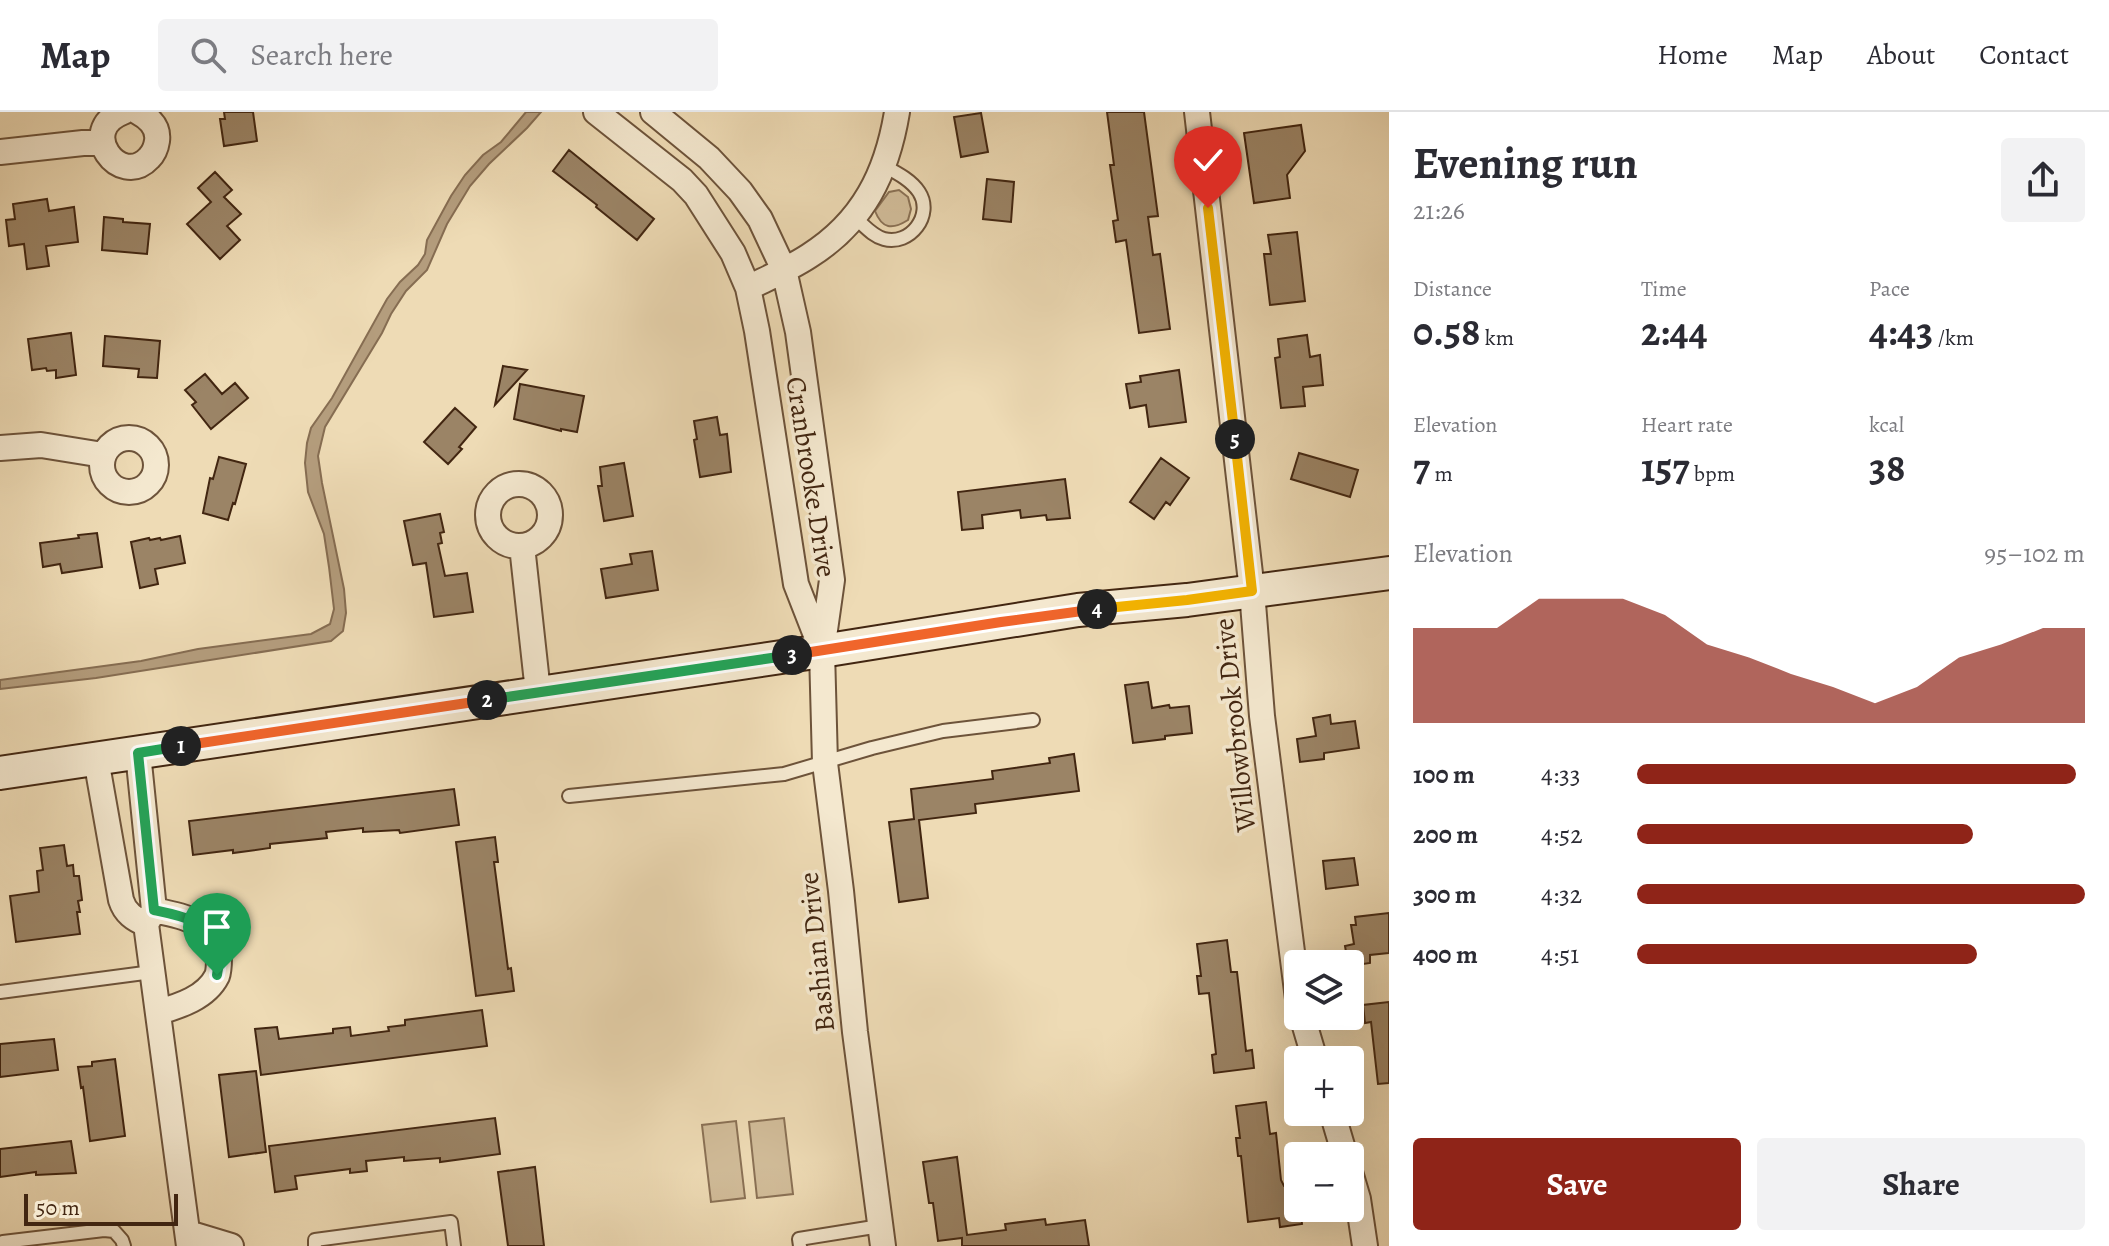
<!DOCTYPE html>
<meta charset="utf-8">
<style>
:root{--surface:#fff;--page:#f2f2f3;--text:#2b2b33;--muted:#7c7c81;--line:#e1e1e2;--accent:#8f2418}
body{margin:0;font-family:Alegreya,serif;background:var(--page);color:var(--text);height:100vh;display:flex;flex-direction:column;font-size:30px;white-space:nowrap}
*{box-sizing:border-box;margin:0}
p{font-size:26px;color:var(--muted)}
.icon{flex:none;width:44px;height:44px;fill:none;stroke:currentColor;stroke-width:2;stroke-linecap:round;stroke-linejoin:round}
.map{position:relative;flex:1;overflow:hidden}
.side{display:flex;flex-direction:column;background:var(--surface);width:720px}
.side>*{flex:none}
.fabs{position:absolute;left:1284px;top:838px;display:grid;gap:16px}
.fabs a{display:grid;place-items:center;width:80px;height:80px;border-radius:8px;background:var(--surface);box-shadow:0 8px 32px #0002;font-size:40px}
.scale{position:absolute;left:24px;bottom:20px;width:154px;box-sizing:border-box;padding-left:8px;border:4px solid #422611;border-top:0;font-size:22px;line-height:28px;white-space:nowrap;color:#422611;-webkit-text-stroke:6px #f4e8cf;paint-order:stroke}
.pin{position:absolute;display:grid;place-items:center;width:68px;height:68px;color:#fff;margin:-82px -34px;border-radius:50% 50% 50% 0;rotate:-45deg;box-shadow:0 0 8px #0007}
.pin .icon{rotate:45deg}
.km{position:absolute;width:40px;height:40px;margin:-20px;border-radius:50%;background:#222;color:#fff;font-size:22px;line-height:40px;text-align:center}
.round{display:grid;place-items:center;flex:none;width:84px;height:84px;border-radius:8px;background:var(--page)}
.summary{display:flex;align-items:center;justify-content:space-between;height:136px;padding:0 24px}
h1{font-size:44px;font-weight:700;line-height:60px}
.figures{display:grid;grid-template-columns:repeat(3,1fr);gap:12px;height:136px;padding:8px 24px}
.figures div{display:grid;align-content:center}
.figures b{font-size:40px;font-weight:700}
.figures small{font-size:22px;font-weight:400}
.figures p{font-size:22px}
.chart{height:224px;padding:16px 24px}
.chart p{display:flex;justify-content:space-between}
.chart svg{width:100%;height:144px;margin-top:8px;fill:var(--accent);opacity:.7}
.primary-button{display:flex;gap:16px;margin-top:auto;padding:16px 24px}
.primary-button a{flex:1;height:92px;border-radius:8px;background:var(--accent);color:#fff;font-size:32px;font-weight:700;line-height:92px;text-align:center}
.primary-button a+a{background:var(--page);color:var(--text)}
ul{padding:0 24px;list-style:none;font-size:26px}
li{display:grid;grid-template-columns:128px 96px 1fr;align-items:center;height:60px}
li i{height:20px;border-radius:10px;background:var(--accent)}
header{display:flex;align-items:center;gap:48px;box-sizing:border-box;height:112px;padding:0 40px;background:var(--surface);border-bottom:2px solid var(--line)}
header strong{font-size:38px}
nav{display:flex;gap:44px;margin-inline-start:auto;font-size:28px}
.search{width:560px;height:72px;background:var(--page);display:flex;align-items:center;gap:20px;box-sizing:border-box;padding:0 28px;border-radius:8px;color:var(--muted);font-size:30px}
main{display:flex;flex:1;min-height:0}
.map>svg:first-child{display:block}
.green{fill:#d1bc99;stroke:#8a7155;stroke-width:2}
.water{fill:#b49d7d;stroke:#866d52;stroke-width:2}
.building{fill:#9b8466;stroke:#422611;stroke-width:2}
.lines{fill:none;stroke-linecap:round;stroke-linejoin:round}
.service-casing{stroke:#6d533a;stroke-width:16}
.minor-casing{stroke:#6d533a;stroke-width:28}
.secondary-casing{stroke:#422611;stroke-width:36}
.service{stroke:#f4e8cf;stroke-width:12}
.minor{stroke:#f4e8cf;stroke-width:24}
.secondary{stroke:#f4e8cf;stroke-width:32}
.split-1-casing{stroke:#fff;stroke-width:16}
.split-2-casing{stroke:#fff;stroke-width:16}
.split-3-casing{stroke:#fff;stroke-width:16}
.split-4-casing{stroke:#fff;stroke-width:16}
.split-5-casing{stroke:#fff;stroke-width:16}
.split-6-casing{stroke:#fff;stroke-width:16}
.split-1{stroke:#22a559;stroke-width:10}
.split-2{stroke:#f0652b;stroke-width:10}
.split-3{stroke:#22a559;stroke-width:10}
.split-4{stroke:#f0652b;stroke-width:10}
.split-5{stroke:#f5b400;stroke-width:10}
.split-6{stroke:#f5b400;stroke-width:10}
.labels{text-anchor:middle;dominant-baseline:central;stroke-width:7;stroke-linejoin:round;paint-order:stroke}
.street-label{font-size:28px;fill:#422611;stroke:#f4e8cf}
</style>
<header>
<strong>Map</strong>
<div class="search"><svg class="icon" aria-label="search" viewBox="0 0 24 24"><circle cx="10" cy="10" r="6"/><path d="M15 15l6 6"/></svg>Search here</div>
<nav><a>Home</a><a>Map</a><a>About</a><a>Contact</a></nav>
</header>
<main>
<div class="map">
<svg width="1389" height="1134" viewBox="0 0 1389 1134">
<rect width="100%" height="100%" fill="#eedbb5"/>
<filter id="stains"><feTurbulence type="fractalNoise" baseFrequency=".0025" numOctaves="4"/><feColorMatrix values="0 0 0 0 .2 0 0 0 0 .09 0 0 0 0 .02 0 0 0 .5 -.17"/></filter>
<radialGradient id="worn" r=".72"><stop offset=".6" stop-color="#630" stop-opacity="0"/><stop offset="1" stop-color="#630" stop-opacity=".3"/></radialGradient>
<path class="green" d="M899 78 908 85 911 97 908 108C892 118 882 117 875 99L889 80Z
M784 1006 793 1082 757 1086 749 1010Z
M736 1009 745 1086 711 1090 702 1013Z"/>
<path class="water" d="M526 0H541L527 16 489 52 470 74 447 112 427 158 406 179 391 202 382 221 325 315 318 344 322 371 344 477 346 501 343 519 331 529 96 566 0 577V568L141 549 198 537 311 522 330 512 334 497 329 455 324 422 308 380 305 351 307 331 311 316 332 286 387 187 400 170 418 153 425 142 427 128 451 84 465 63 483 43 501 30Z"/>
<path class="building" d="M224 0H253L257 29 224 34 220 7H225Z
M1107 0H1144L1158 104 1148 105 1153 143 1160 142 1170 217 1139 221 1126 128 1116 130 1113 109 1118 108 1110 53H1114Z
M981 1 988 40 961 45 954 5Z
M1301 13 1305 39 1287 63 1290 86 1254 91 1244 21Z
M569 38 654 107 637 128 596 95 597 93 553 59Z
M215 60 232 78 224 85 241 102 227 114 240 128 220 147 187 112 211 90 198 76Z
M987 67 1014 70 1011 110 983 107Z
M47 87 49 99 74 95 78 130 46 134 49 154 27 157 24 132 9 134 6 108 15 107 13 92Z
M104 105 123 107V110L150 112 147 142 102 138Z
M1297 120 1305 189 1270 193 1264 142H1271L1268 123Z
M71 221 76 263 56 266V258L47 259 46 256 32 258 28 227Z
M1307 223 1310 245 1320 243 1323 273 1303 275 1305 294 1281 296 1275 246 1280 245 1278 227Z
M105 224 160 229 157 266 138 265 139 257 103 254Z
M503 254 527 258 495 293Z
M1179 258 1186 310 1149 315 1146 293 1130 296 1126 272 1141 270 1140 264Z
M205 262 222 282 235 271 248 286 211 317 192 293 196 290 185 278Z
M520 272 584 284 577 320 561 317V319L514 307Z
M455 296 476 315 459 335 462 337 448 352 424 330Z
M717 305 720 323 727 322 731 360 700 365 694 328 697 327 694 309Z
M1299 341 1358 358 1350 385 1291 367Z
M219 345 246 352 235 392 233 391 228 408 203 401 210 366 213 367Z
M1161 346 1189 366 1170 393 1166 390 1154 407 1130 390Z
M624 351 633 404 604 409 598 374H602L600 355Z
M1065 367 1070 406 1047 408 1046 403 1021 406 1020 398 982 403 983 416 962 418 958 380Z
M440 402 444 420 440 421 442 431 438 432 445 464 467 461 473 500 434 505 426 451 413 453 404 409Z
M97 421 102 455 62 461 60 452 43 455 40 431 79 426 78 423Z
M180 424 185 451 155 457 158 472 140 476 131 430 149 426 150 428 160 426 161 428Z
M652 439 658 478 606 486 601 457 632 452 630 442Z
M1148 570 1152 596 1169 593 1170 596 1189 594 1192 621 1165 624V627L1133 631 1125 573Z
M1330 603 1331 612 1355 609 1359 636 1324 641V647L1300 650 1297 627 1316 624 1313 606Z
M1074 642 1079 679 975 692 976 701 919 708 928 786 899 790 889 710 914 707 911 677 993 667 992 659 1050 651 1049 646Z
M454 677 459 713 400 721 399 718 363 720V716L326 720 327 726 270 732V736L233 741V738L193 743 189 709Z
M495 725 498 750H494L508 857 511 856 514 879 476 884 456 730Z
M64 733 67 754 73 753 74 764H79L82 788 78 789 80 800H77L80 822 16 830 10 784 39 780 37 759 43 758 40 736Z
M1354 746 1358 773 1326 777 1323 749Z
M1389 801V841L1370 843V851L1350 854 1348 852 1345 834 1354 832 1351 813H1356L1355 805Z
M1227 828 1231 860H1237L1246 939 1252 938 1254 956 1214 961 1212 943 1216 942 1209 881 1199 882 1197 864H1201L1197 832Z
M1389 890V971L1378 972 1371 910 1365 911 1363 893Z
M482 898 487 934 261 963 255 917 277 915 279 927 333 921V917L350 915 351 924 389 919 388 915 405 913V908Z
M54 927 58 958 0 965V932Z
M115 947 125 1024 90 1029 83 975 81 976 78 955 92 954V950Z
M256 959 266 1040 229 1045 219 963Z
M1266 990 1270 1022 1276 1021 1281 1068 1284 1074 1291 1073 1293 1091H1298V1096H1300L1302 1112 1280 1115 1279 1106 1248 1110 1241 1044H1238L1236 1026H1240L1236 994Z
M495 1006 500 1042 440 1050V1046L404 1049V1045L366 1049 367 1059 350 1061V1057L295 1064 297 1077 275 1080 269 1034Z
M71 1029 76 1061 36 1063V1060L0 1065V1037Z
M957 1045 967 1123 1006 1118 1005 1112 1045 1107 1046 1113 1085 1108 1089 1134H962V1126L938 1129 933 1091H929L923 1050Z
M535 1055 544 1134H508L498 1060Z"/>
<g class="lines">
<g class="service-casing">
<path id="service" d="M854 105C863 112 872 124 884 127 910 134 934 103 919 80 911 68 897 61 884 54
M569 684 784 662 872 636 943 619 1033 608
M0 880 152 860
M0 1133 3 1130 104 1118 114 1119 122 1128 124 1134
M315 1134V1128L451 1110 454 1134
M800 1134 799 1127 880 1114"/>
</g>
<g class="minor-casing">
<path id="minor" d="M123 0C76 18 120 77 149 46 154 41 156 36 157 29 159 15 149 6 138 0
M596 0 682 68 696 83 733 141 748 176 757 219 796 472 821 536
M653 0 709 46 740 79 760 107 784 158 798 220 832 468 822 539 825 651 841 779 855 920 883 1134
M1197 0 1252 479 1262 604 1298 887
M0 40 83 31H102
M748 176C768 166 789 157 809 144 863 110 887 61 897 0
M102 353a27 27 0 1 1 54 0a27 27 0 1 1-54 0Z
M0 336 41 333 103 343
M488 403a31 31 0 1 1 62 0a31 31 0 1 1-62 0Z
M522 434 538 580
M138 641 154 798 146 812 189 1134
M96 647 121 788C125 801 134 807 146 812
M154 798C170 802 187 804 202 814 212 821 220 833 219 845 219 851 219 859 217 864 206 886 179 894 159 900
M1302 904 1315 948
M1332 1000 1345 1044
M1350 1060 1358 1087 1365 1134
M188 1121 231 1134"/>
</g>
<g class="secondary-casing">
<path id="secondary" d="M0 661 822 539 1078 498 1187 488 1389 461"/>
</g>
<use href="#service" class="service"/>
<use href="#minor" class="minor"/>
<use href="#secondary" class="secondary"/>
</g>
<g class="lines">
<g class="split-1-casing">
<path id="split-1" d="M181 634 138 641 154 798C178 803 212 809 219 837 221 845 218 855 217 863"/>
</g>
<g class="split-2-casing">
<path id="split-2" d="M181 634 487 588"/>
</g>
<g class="split-3-casing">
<path id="split-3" d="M487 588 792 543"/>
</g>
<g class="split-4-casing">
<path id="split-4" d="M792 543 1001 510 1097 497"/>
</g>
<g class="split-5-casing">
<path id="split-5" d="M1097 497 1187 488 1252 479 1235 327"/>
</g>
<g class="split-6-casing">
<path id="split-6" d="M1208 96 1235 327"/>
</g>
<use href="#split-1" class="split-1"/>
<use href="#split-2" class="split-2"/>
<use href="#split-3" class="split-3"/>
<use href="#split-4" class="split-4"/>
<use href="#split-5" class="split-5"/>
<use href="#split-6" class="split-6"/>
</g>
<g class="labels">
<g class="street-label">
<text transform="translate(811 365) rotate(81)">Cranbrooke Drive</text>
<text transform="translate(1235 613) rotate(-96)">Willowbrook Drive</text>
<text transform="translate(817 840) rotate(-96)">Bashian Drive</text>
</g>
</g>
<rect width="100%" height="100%" filter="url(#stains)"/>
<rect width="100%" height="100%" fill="url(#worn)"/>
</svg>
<div class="fabs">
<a><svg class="icon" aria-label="layers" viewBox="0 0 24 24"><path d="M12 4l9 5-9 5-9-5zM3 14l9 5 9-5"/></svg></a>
<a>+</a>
<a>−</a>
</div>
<div class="scale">50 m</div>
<div class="pin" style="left:217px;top:863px;background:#1e9e55"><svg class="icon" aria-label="arrive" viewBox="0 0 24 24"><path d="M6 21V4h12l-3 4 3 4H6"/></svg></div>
<div class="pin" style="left:1208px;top:96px;background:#d93025"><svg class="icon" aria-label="check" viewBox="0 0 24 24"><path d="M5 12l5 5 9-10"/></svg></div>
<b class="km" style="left:181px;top:634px">1</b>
<b class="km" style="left:487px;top:588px">2</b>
<b class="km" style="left:792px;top:543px">3</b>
<b class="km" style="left:1097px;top:497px">4</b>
<b class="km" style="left:1235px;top:327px">5</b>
</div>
<section class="side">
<div class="summary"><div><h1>Evening run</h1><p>21:26</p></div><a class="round"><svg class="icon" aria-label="share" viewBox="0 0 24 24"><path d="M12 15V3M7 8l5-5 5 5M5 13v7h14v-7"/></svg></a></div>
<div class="figures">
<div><p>Distance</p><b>0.58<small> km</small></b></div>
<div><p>Time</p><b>2:44</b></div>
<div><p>Pace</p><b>4:43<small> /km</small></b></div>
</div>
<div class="figures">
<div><p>Elevation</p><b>7<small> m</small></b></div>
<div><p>Heart rate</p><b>157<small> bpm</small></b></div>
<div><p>kcal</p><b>38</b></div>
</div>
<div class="chart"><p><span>Elevation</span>95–102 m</p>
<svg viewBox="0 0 160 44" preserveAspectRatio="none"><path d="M0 44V15L10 15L20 15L30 6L40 6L50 6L60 11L70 20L80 24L90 29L100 33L110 38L120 33L130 24L140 20L150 15L160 15V44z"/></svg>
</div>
<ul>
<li><b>100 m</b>4:33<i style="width:98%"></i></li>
<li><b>200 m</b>4:52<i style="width:75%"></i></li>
<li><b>300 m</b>4:32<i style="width:100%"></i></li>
<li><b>400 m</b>4:51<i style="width:76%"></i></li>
</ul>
<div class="primary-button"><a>Save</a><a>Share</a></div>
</section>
</main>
